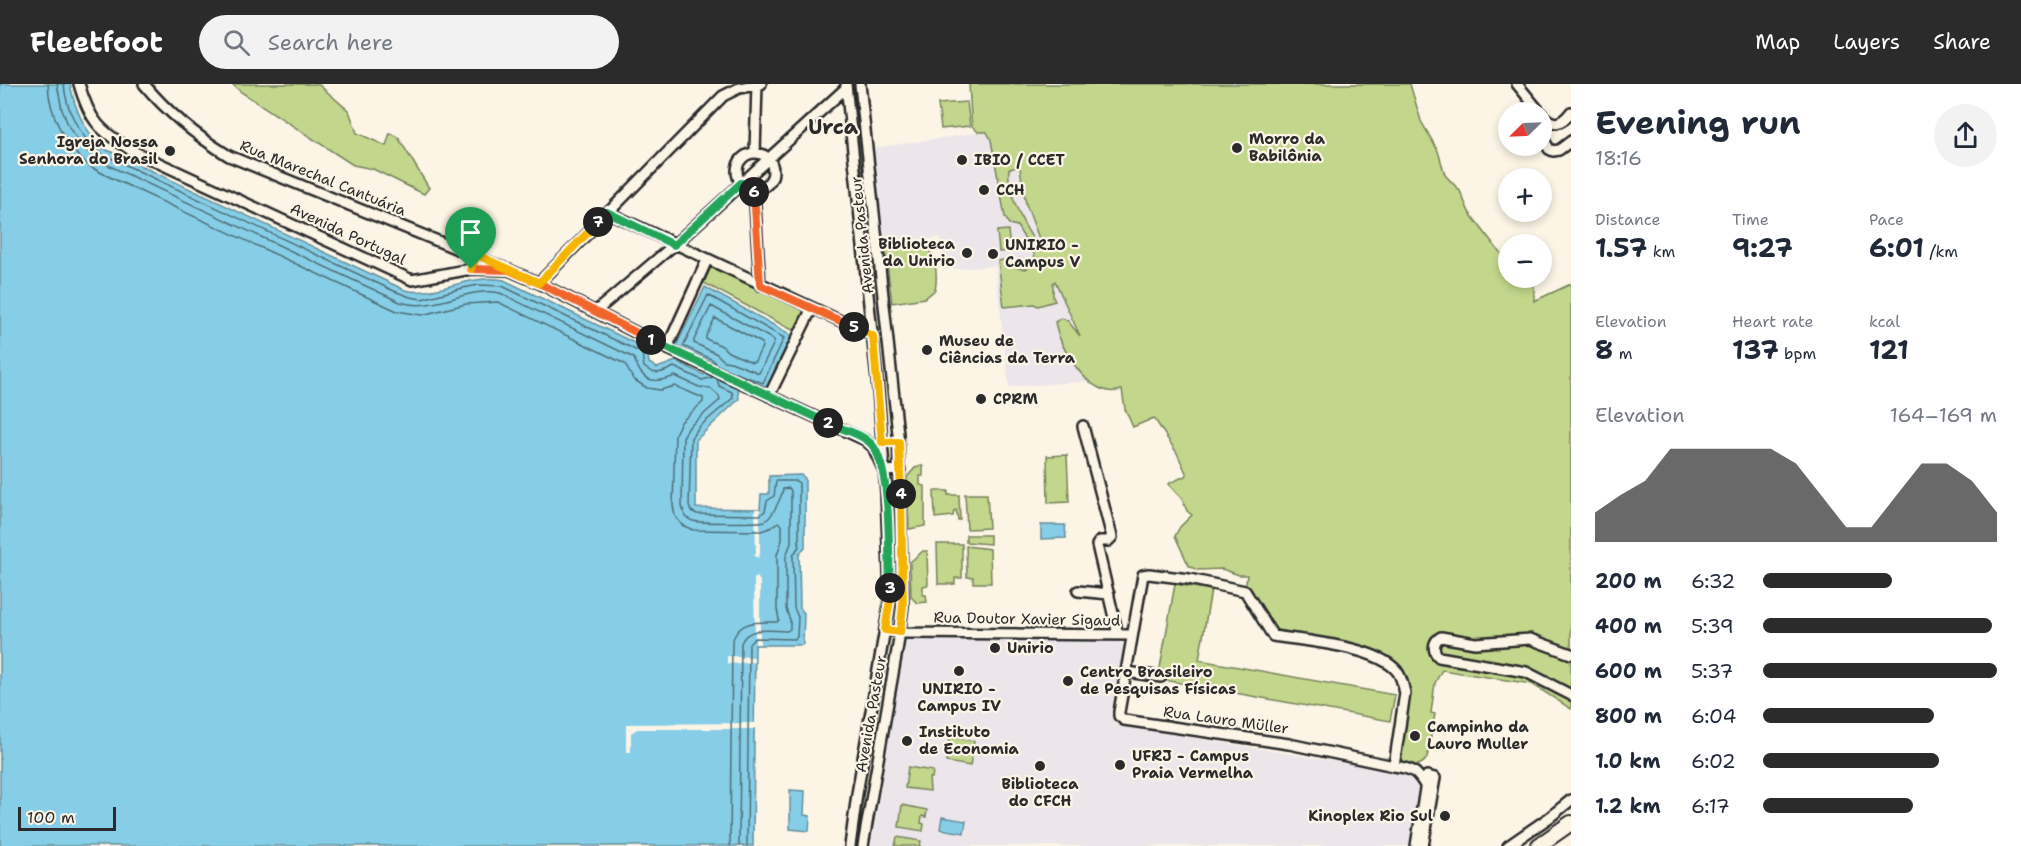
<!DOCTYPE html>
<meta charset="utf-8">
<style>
:root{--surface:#fff;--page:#f2f2f3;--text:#1f2937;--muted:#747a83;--accent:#2b2b2b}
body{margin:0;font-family:"Shantell Sans",sans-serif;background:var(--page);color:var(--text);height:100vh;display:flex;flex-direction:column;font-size:22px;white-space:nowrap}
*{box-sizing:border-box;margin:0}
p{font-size:20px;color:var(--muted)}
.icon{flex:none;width:33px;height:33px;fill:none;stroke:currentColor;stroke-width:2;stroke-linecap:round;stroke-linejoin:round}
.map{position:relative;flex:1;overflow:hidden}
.sheet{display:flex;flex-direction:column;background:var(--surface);width:450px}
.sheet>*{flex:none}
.needle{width:39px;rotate:246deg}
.tools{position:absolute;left:1498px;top:18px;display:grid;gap:12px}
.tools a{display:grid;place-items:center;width:54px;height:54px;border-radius:50%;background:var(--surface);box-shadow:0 3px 9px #0003;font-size:30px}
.scale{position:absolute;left:18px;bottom:15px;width:98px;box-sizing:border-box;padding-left:6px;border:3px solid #2b2b2b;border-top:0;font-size:16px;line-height:21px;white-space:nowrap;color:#2b2b2b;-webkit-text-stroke:4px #fcf5e5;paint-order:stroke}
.pin{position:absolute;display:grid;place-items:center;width:51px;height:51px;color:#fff;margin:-62px -26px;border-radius:50% 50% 50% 0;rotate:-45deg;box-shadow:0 0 6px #0007}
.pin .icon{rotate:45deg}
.km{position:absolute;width:30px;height:30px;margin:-15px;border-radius:50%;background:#222;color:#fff;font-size:16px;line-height:30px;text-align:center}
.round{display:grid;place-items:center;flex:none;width:63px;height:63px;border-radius:32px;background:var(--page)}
.head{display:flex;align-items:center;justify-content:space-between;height:102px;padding:0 24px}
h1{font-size:33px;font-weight:700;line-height:45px}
.metrics{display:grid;grid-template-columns:repeat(3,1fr);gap:9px;height:102px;padding:6px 24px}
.metrics div{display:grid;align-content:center}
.metrics b{font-size:26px;font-weight:700}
.metrics small{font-size:16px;font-weight:400}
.metrics p{font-size:16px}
.chart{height:168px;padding:12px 24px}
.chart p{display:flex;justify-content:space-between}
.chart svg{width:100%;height:108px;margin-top:6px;fill:var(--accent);opacity:.7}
ul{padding:0 24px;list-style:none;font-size:20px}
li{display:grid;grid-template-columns:96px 72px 1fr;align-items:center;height:45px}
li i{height:15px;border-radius:8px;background:var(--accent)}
header{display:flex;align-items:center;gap:36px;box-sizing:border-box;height:84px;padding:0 30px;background:var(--accent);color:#fff}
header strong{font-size:28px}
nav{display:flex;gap:33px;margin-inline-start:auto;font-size:21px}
.search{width:420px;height:54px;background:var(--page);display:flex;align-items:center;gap:15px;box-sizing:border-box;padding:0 21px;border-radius:33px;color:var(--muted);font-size:22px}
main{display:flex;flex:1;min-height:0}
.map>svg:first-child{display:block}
.built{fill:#ece6ea}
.green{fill:#c2d78c;stroke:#76815c;stroke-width:1.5;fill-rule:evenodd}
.water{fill:#86cee7;stroke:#628d9c;stroke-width:1.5}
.pier{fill:#fcf5e5}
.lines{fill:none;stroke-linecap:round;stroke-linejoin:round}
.shore{stroke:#4f6c76;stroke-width:1.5}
.minor-casing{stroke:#2b2b2b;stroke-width:14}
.highway-casing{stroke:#2b2b2b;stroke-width:18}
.minor{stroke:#fcf5e5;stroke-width:9}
.highway{stroke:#fcf5e5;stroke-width:14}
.split-1-casing{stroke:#fff;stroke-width:12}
.split-2-casing{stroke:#fff;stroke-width:12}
.split-3-casing{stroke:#fff;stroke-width:12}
.split-4-casing{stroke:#fff;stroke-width:12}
.split-5-casing{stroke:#fff;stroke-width:12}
.split-6-casing{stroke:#fff;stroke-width:12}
.split-7-casing{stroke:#fff;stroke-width:12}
.split-8-casing{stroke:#fff;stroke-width:12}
.split-1{stroke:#f0652b;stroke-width:8}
.split-2{stroke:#22a559;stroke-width:8}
.split-3{stroke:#22a559;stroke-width:8}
.split-4{stroke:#f5b400;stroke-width:8}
.split-5{stroke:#f5b400;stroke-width:8}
.split-6{stroke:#f0652b;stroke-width:8}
.split-7{stroke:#22a559;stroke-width:8}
.split-8{stroke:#f5b400;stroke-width:8}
.poi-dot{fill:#2b2b2b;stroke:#fcf5e5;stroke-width:2}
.labels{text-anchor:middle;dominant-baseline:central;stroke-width:4.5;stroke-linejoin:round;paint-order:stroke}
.poi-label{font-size:15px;font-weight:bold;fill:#2b2b2b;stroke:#fcf5e5;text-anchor:start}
.street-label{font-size:15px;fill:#2b2b2b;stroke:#fcf5e5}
.district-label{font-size:21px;font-weight:bold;fill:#2b2b2b;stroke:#fcf5e5}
</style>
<header>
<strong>Fleetfoot</strong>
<div class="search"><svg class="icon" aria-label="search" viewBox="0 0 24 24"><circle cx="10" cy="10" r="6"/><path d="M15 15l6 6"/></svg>Search here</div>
<nav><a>Map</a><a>Layers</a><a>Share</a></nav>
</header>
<main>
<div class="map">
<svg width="1571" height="762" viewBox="0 0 1571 762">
<rect width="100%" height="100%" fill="#fcf5e5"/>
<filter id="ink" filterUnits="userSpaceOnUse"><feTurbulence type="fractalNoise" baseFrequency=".0167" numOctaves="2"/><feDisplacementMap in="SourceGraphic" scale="12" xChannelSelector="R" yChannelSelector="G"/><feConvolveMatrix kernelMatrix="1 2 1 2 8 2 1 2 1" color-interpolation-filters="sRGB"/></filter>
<g filter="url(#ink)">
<path class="built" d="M1010 44 1025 120 1074 242 1108 296 1009 303 995 182 943 186 940 154 883 159 873 64Z
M905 554 1118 557 1122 560 1124 565 1113 640 1410 690 1413 691 1420 702 1410 762H871Z"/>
<path class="green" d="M232 0H318L349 27 357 49 386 62 390 49 398 53 429 104 424 110 373 85 353 81 241 8Z
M969 0H1410L1421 37 1438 67 1445 91 1460 107 1469 128 1498 166 1509 176V194H1534V217L1571 200V625L1532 600 1442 586 1435 599 1431 629 1435 630 1427 674C1419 686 1408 681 1396 678 1399 661 1413 608 1406 595L1358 562 1274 545 1245 507 1247 491H1239L1222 485 1197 486 1189 482 1175 452 1180 443 1192 431 1187 427 1182 415 1168 400 1187 391 1177 369 1154 334 1133 343 1125 325 1122 306C1118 307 1112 308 1108 307 1082 302 1059 261 1055 238L1062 234 1068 237 1080 252 1055 197 1053 199V213L1055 217 1038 222 1034 220 1004 223 998 177 1011 175 1017 184 1026 185 1033 180 1035 172 1017 142 1009 140 1005 133 991 56 987 48H978L972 42 971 33ZM1017 83 1020 85 1026 120 1043 165C1026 152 1006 106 1009 85Z
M967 18 970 42 941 45 938 20Z
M1008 146 1010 167 999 168 997 147Z
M921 161C936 166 938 191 935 206L925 214 892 219 885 164Z
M714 182 807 225 796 248 704 199 710 185Z
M1067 371 1069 418 1048 419 1047 372Z
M920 382H923V392H920V401L925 402V442L909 445 907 393 915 384Z
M934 407H948V411H959L960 436H958L956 426 954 427 953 432 935 434Z
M965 410H987L989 444 967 445Z
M966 451H990V460L966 458Z
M937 460H962V494H955V500H938Z
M966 462 990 465 991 499H973V493H967Z
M923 467H927L928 501 923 502V511H926L927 518 917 519 911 513 910 478Z
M1175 500 1211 506 1199 576 1395 611 1390 637 1158 595Z
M950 653 974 657 970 682 946 678Z
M908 683 933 687 932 694H929L930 707 905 704Z
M902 721 927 726 926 733 922 732 921 739 924 740 923 747 899 743Z
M897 753 921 757 920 762H895Z"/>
<path class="water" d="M0 0H70C75 26 84 46 103 64L405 206C434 214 469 189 504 196L647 265 649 279 657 284 676 277 704 291 711 286 675 264 705 203 788 249 791 254 767 306 726 291 723 298 738 304 739 315 696 356V424L760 425 761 410H769V392L801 391 805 394V463L799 471 800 524 804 529 803 560 802 561H755L753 762H0Z
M1041 441H1065L1066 454 1041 455Z
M790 706 805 707 804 731 810 732 809 747 790 745Z
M942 733 966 737 964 749 940 745Z"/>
<path class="pier" d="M755 425H760V470L758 474 754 471 756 468Z
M757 493 760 497V560H755L754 495Z
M727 572 754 573V578L727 580Z
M754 639V645H637L631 649V668H626V640Z"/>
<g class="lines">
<path class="shore" d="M48 0C49 30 66 66 91 83 99 88 108 92 116 96L397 227 422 231 466 220 498 218 625 280 633 295 647 304 660 306 675 302 703 314V318L681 338 675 350 673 422 675 432 682 441 693 446 761 447 770 444 778 438 782 441V456L777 471V525L779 536 777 538C758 538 739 535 732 558L730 762
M57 0 62 26 70 45 84 64 97 76 400 218C436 229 465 202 500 209L634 274C641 297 652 301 675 292L699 303 710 304 719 312 720 316 689 343 683 353 682 422 685 432C689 435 689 436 693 437 699 439 760 439 765 437 772 434 782 412 783 405L789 404 791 407V459L786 472V525L790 536V545L787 547C772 547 748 541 741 559L739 762
M64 0C66 27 80 52 100 69L394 207 410 213 422 215 463 204 479 201 502 202 642 269 644 283C655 292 662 289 674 283L702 296 713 293
M711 222 774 256V259L759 289 731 278 724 277 717 270 694 259V256Z
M715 234 762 259V263L755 277 752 278 728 268 722 262 706 255V252Z
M716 281 713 276 683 262 708 211 784 254 763 299 725 285
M717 294 719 302 732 308 733 314 699 343 691 354 689 422 691 427 697 430 760 431 765 427 767 417 774 412 776 397H796L799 399V462L793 472 794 524 798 533 797 553 795 555 755 554 749 560 747 762"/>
<g class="minor-casing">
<path id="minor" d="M79 0C90 38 100 47 133 67L412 196 471 185 509 186 539 199 670 266 865 356 873 363 884 387 900 386
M144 0C167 28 198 53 229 72L504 184
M846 0 878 306 886 409 890 515 857 710 850 762
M860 0 898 350 903 522 898 561 863 762
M1517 0 1540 28
M1542 31C1554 43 1562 40 1571 28
M1542 52 1549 65 1553 67 1559 66 1571 57
M755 68 757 0
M737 87a18 18 0 1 1 36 0a18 18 0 1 1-36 0Z
M754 105 760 201
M607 128 873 252
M539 199 723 12 739 4 761 0
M595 228 674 161 846 4
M667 264 707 176
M769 312 812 224
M1083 342 1112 453 1108 457H1100L1097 461 1118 551
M1078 507 1109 510
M886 546 906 549 1132 551
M1571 570 1530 555 1475 559 1441 553C1433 557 1432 567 1439 573L1526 588 1571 611
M1127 588 1161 593
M1394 682 1405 609C1403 601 1402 594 1397 587 1376 562 1305 557 1273 552L1245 507 1189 495 1149 490 1143 491 1119 628V632L1124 636 1289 660 1394 682C1413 685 1416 686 1426 703
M1416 762 1427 692 1435 694 1423 762
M1508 762 1550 733 1571 716"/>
</g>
<g class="highway-casing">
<path id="highway" d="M1538 762 1571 739"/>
</g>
<use href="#minor" class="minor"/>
<use href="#highway" class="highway"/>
</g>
</g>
<g class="lines" filter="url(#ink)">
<g class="split-1-casing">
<path id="split-1" d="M471 185 509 186 539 199 651 256"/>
</g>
<g class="split-2-casing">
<path id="split-2" d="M651 256 828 339"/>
</g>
<g class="split-3-casing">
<path id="split-3" d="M828 339C841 345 864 350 873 362 892 388 888 470 890 504"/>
</g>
<g class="split-4-casing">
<path id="split-4" d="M890 504V516L885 546 900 548 903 522 901 410"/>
</g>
<g class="split-5-casing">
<path id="split-5" d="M854 243 873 252 882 358H899L901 410"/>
</g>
<g class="split-6-casing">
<path id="split-6" d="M754 108 760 201 854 243"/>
</g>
<g class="split-7-casing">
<path id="split-7" d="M598 138 607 128 674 161 741 99 754 105V108"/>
</g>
<g class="split-8-casing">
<path id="split-8" d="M471 185 477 171 539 199 598 138"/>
</g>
<use href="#split-1" class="split-1"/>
<use href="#split-2" class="split-2"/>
<use href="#split-3" class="split-3"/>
<use href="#split-4" class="split-4"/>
<use href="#split-5" class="split-5"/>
<use href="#split-6" class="split-6"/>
<use href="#split-7" class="split-7"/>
<use href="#split-8" class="split-8"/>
</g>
<g class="poi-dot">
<circle cx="1237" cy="64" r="6"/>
<circle cx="170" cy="67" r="6"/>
<circle cx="962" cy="76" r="6"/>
<circle cx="984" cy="106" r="6"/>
<circle cx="967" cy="169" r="6"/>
<circle cx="993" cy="170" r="6"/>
<circle cx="927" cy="266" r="6"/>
<circle cx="981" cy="315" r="6"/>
<circle cx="995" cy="564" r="6"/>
<circle cx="959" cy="587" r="6"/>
<circle cx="1068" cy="597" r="6"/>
<circle cx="1415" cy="652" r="6"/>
<circle cx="907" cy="657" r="6"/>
<circle cx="1120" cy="681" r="6"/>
<circle cx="1040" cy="682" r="6"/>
<circle cx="1445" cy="732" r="6"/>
</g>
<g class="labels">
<g class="poi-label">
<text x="1249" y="55">Morro da<tspan x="1249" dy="17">Babilônia</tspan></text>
<text x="158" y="58" text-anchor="end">Igreja Nossa<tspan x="158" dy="17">Senhora do Brasil</tspan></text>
<text x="974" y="76">IBIO / CCET</text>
<text x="996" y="106">CCH</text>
<text x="955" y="160" text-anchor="end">Biblioteca<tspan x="955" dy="17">da Unirio</tspan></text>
<text x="1005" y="161">UNIRIO -<tspan x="1005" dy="17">Campus V</tspan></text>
<text x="939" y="257">Museu de<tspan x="939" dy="17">Ciências da Terra</tspan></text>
<text x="993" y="315">CPRM</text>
<text x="1007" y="564">Unirio</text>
<text x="1080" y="588">Centro Brasileiro<tspan x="1080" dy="17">de Pesquisas Físicas</tspan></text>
<text x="959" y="605" text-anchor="middle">UNIRIO -<tspan x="959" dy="17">Campus IV</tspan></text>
<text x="1427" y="643">Campinho da<tspan x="1427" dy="17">Lauro Muller</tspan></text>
<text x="919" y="648">Instituto<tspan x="919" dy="17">de Economia</tspan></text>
<text x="1132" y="672">UFRJ - Campus<tspan x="1132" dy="17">Praia Vermelha</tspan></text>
<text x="1040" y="700" text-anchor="middle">Biblioteca<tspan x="1040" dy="17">do CFCH</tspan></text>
<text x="1433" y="732" text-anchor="end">Kinoplex Rio Sul</text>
</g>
<g class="street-label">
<text transform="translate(323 94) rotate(22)">Rua Marechal Cantuária</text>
<text transform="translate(348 150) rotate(25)">Avenida Portugal</text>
<text transform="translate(862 151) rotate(-96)">Avenida Pasteur</text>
<text transform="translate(1027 535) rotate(1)">Rua Doutor Xavier Sigaud</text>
<text transform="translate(871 630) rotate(-80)">Avenida Pasteur</text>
<text transform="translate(1226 636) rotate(8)">Rua Lauro Müller</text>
</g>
<g class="district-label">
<text x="833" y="43">Urca</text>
</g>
</g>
</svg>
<div class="tools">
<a><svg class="needle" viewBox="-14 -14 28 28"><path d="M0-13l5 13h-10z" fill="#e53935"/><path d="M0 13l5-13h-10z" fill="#747a83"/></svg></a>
<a>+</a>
<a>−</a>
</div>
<div class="scale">100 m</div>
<div class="pin" style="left:471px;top:185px;background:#1e9e55"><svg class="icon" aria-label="arrive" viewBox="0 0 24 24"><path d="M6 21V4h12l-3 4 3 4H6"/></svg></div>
<b class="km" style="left:651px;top:256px">1</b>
<b class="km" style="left:828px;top:339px">2</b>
<b class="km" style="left:890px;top:504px">3</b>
<b class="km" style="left:901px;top:410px">4</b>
<b class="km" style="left:854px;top:243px">5</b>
<b class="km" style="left:754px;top:108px">6</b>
<b class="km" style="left:598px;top:138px">7</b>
</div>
<section class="sheet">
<div class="head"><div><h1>Evening run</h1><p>18:16</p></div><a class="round"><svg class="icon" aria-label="share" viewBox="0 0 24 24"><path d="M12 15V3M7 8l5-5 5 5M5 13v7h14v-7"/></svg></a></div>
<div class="metrics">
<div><p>Distance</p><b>1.57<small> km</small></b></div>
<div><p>Time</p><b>9:27</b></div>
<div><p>Pace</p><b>6:01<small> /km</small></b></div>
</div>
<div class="metrics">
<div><p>Elevation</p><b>8<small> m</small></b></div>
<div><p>Heart rate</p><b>137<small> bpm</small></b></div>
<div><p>kcal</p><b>121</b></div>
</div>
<div class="chart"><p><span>Elevation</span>164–169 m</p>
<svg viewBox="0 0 160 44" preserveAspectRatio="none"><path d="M0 44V32L10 25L20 19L30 6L40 6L50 6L60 6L70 6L80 12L90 25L100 38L110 38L120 25L130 12L140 12L150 19L160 32V44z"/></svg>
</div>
<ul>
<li><b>200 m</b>6:32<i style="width:55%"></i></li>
<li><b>400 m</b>5:39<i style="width:98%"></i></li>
<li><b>600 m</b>5:37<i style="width:100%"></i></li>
<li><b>800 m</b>6:04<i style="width:73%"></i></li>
<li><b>1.0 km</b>6:02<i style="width:75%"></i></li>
<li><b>1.2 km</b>6:17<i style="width:64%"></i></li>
</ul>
</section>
</main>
